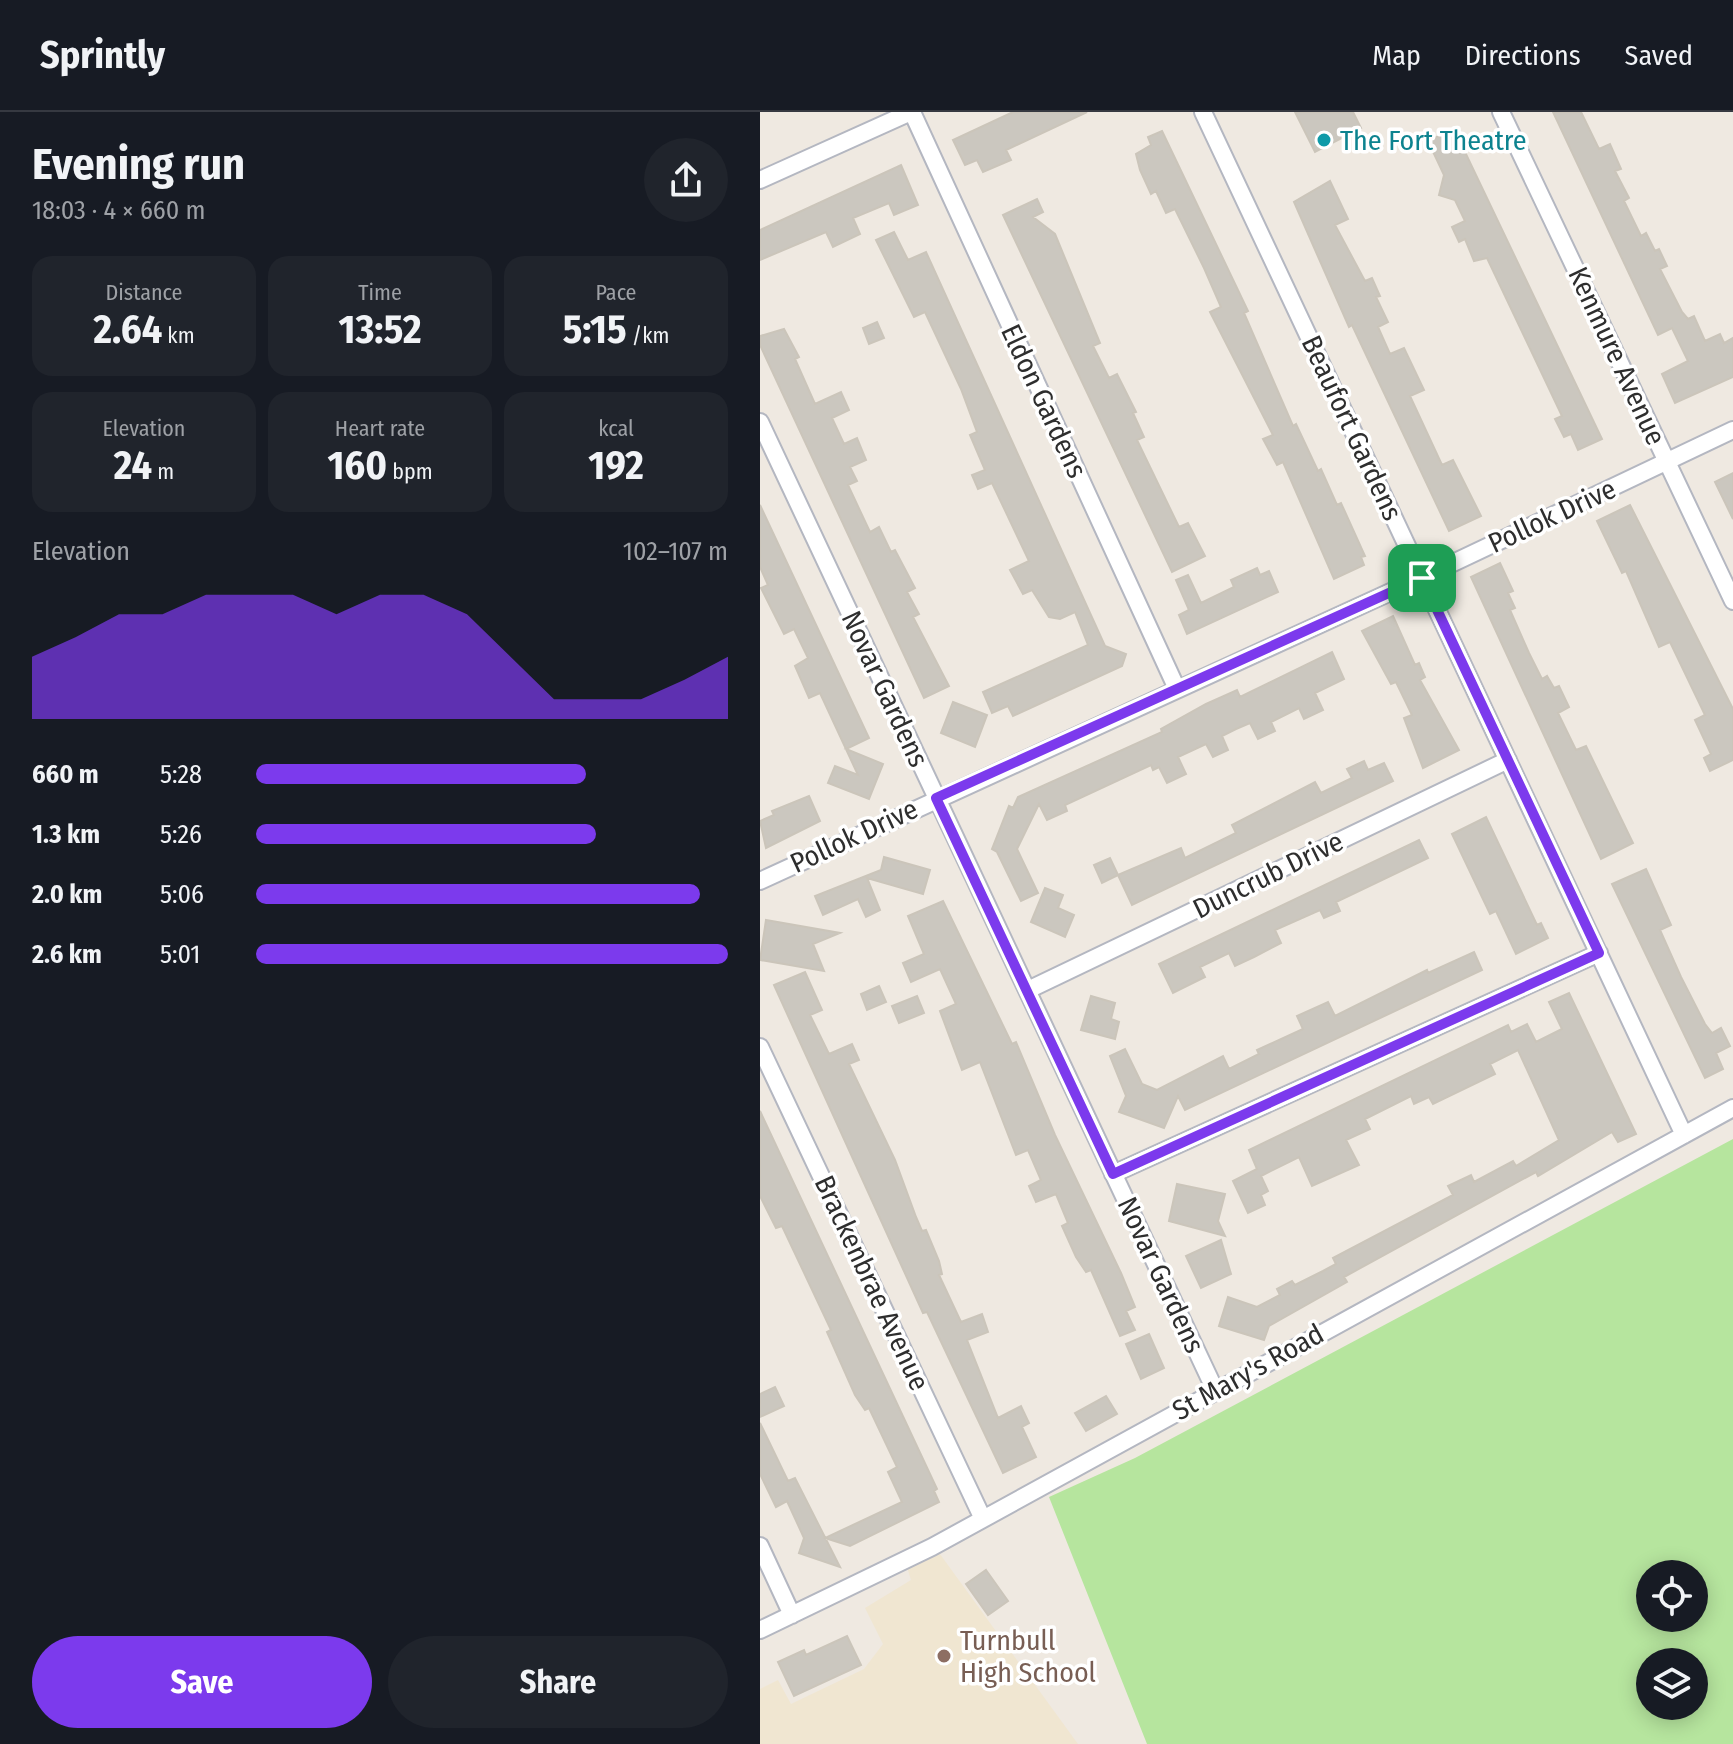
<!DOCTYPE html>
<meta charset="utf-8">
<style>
:root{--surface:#171b24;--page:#20242c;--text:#f1f3f6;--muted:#9ea1a6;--line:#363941;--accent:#7c3aed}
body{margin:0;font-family:"Fira Sans Condensed",sans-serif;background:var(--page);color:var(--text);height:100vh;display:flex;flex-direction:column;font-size:30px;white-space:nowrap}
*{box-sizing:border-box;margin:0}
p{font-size:26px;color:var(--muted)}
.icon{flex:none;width:44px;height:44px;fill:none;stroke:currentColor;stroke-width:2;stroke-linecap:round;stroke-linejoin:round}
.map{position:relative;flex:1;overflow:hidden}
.panel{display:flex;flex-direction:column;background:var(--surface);width:760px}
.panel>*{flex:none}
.controls{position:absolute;left:876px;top:1448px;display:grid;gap:16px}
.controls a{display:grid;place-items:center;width:72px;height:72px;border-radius:50%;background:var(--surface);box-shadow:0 4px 20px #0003;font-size:40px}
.pin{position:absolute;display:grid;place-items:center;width:68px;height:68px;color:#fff;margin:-34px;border-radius:16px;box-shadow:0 4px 12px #0006}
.round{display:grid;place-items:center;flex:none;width:84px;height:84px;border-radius:42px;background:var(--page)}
.headline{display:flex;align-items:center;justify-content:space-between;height:136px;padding:0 32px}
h1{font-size:44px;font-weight:700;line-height:60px}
.metrics{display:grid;grid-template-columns:repeat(3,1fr);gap:12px;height:136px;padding:8px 32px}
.metrics div{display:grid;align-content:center;border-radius:20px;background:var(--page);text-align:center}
.metrics b{font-size:40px;font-weight:700}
.metrics small{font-size:22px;font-weight:400}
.metrics p{font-size:22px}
.chart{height:224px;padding:16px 32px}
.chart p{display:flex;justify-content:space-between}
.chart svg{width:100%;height:144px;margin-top:8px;fill:var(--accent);opacity:.7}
.cta{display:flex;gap:16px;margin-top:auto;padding:16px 32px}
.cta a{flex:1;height:92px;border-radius:48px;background:var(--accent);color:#fff;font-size:32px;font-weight:700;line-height:92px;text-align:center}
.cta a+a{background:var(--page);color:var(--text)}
ul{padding:0 32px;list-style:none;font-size:26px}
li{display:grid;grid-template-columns:128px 96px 1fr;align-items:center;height:60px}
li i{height:20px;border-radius:10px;background:var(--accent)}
header{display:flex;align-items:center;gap:48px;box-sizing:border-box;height:112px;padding:0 40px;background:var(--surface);border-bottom:2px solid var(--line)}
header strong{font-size:38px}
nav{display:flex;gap:44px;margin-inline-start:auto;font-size:28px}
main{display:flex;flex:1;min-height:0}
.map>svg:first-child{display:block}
.education{fill:#f0e6d1}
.green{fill:#b6e59e;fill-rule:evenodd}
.building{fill:#cbc7bf;stroke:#cbc5ba;stroke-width:2}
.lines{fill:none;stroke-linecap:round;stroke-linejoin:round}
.street-casing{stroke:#b4b7c1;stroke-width:20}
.street{stroke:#fff;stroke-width:16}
.route-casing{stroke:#fff;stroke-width:16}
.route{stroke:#7c3aed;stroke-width:10}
.culture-dot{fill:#0f9aa8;stroke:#fff;stroke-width:3}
.education-dot{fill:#8d6e63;stroke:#fff;stroke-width:3}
.labels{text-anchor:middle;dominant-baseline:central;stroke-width:7;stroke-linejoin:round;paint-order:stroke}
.culture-label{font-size:28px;fill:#0d838f;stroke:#fff;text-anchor:start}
.street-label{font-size:28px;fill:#2e2e2e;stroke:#fff}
.education-label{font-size:28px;fill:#785e54;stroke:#fff;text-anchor:start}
</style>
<header>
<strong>Sprintly</strong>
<nav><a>Map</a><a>Directions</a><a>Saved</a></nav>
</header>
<main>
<section class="panel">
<div class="headline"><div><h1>Evening run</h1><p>18:03 · 4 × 660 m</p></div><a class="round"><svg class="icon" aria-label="share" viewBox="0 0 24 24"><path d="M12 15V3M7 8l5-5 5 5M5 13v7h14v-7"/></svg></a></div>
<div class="metrics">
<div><p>Distance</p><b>2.64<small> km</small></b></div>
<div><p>Time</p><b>13:52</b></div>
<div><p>Pace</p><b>5:15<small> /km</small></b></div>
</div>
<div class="metrics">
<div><p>Elevation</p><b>24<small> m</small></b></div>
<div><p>Heart rate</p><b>160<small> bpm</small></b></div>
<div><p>kcal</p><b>192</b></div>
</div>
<div class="chart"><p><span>Elevation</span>102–107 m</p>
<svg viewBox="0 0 160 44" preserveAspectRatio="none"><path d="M0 44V25L10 19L20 12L30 12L40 6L50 6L60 6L70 12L80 6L90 6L100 12L110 25L120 38L130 38L140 38L150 32L160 25V44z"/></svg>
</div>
<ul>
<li><b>660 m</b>5:28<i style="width:70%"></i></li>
<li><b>1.3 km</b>5:26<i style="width:72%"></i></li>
<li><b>2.0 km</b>5:06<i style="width:94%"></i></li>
<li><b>2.6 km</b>5:01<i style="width:100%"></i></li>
</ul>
<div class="cta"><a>Save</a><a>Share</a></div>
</section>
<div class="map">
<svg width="973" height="1632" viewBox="0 0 973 1632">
<rect width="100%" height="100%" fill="#efe9e1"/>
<path class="education" d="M177 1438 318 1632H0V1577L18 1568 31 1592 104 1557 123 1532 105 1496 151 1468 147 1455Z"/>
<path class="green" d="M973 1027V1632H387L289 1385 375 1346ZM890 1462H934V1506H890ZM890 1550H934V1594H890Z"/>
<path class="building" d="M253 0H327L246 38 251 48 223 60 217 48 205 53 193 28Z
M535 0H593L601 16 555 40Z
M793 0H821L839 37 850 32 861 57 855 59 869 86 864 89 881 124 886 121 895 139 899 137 907 154 900 157 922 200 928 207 934 204 945 229 960 222 964 231 973 226V265L915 291 902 262 928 249 912 216 898 223Z
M694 17 842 327 818 338 811 322 804 325 795 307 802 304 727 146 714 149 705 127 699 130 692 115 705 109 695 88 679 83 684 63 668 29Z
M402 19 488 199 484 201 533 314 536 312 558 359 561 357 577 393 581 391 605 444 601 445 604 453 574 467 523 350 517 353 503 327 513 323 450 200 461 195 444 156 415 97 406 101 396 79 391 82 380 58 376 42 391 33 388 25Z
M141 53 158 93 134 103 129 91 93 106 100 122 73 135 66 120 0 148V118Z
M570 69 588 107 575 113 605 169 612 166 620 184 616 185 628 210 618 215 630 242 644 236 664 278 650 284 682 353 693 348 721 404 689 419 592 213 589 215 534 90Z
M277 87 283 100 273 105 295 122 340 231 333 234 349 266 357 262 376 300 373 301 384 325 377 328 419 415 428 411 445 444 412 460 243 103Z
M134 120 148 148 166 140 345 534 366 542 362 554 253 604 248 594 232 601 223 580 328 533 315 500 300 507 289 505 272 478 263 482 250 458 269 449 232 371 218 377 212 363 225 358 210 323 217 320 201 277 165 200 154 205 116 128Z
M117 210 124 226 109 232 103 216Z
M24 217 39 245 35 247 55 292 81 280 89 298 72 306 84 332 97 326 106 348 90 355 97 369 88 373 110 420 119 415 131 440 135 438 146 459 155 476 147 480 159 502 153 505 189 574 164 586 0 233V224Z
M973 361V407L955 370Z
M0 393 109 626 86 637 123 652 109 687 68 671 75 654 98 663 60 581 49 586 35 554 48 546 34 517 24 522 1 476 8 473 0 455Z
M870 393 973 597V648L950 659 944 646 951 642 935 608 945 603 910 530 899 535 866 459 862 461 837 409Z
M740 451 753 479 748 481 755 496 750 498 769 541 782 567 787 564 794 576 799 574 809 595 798 601 816 638 826 634 873 731 841 747 711 465Z
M497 456 500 463 509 459 518 480 427 522 419 503 429 498 416 468 428 463 441 491 474 475 471 468Z
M633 504 655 553 659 551 665 565 660 568 699 638 663 656 644 606 652 603 636 570 631 572 602 519Z
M572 540 584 567 555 581 563 598 544 607 539 596 511 610 515 619 498 627 490 611 476 617 462 624 468 638 453 645 446 632 418 645 426 662 407 671 399 655 393 658 391 653 305 693 307 699 287 708 279 692 257 737 278 781 261 789 237 740 232 737 249 694 253 696 258 685 402 620 401 617 446 592 477 578 480 585Z
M193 590 227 603 215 635 181 621Z
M604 649 608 658 624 651 633 669 372 793 358 763 342 771 334 753 350 746 358 763 421 736 425 746 476 721 472 713 555 670 561 681 592 666 587 657Z
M49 684 60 709 6 736 0 709 14 703 12 699Z
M726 705 777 813 781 811 788 826 756 842 736 799 730 802 692 722Z
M659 728 668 746 576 790 580 799 564 806 560 798 515 818 521 831 494 845 475 854 469 841 440 855 445 865 413 881 399 852Z
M124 745 170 758 163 782 107 766 120 798 106 805 98 787 63 803 55 784 121 758Z
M886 757 911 813 900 818 921 865 945 912 952 921 961 916 970 934 956 941 963 957 945 966 852 772Z
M285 776 303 783 298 796 314 803 305 825 271 810Z
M183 789 252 932 256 930 295 1023 361 1161 375 1195 366 1199 375 1218 360 1224 331 1158 326 1160 316 1145 302 1114 308 1111 296 1082 276 1090 269 1074 281 1068 268 1038 256 1043 220 950 202 958 180 899 196 892 180 857 151 870 143 851 164 842 148 804Z
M6 808 80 821 53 832 64 859 0 848Z
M714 840 722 858 425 998 418 984 404 1016 359 1000 366 984 350 944 365 937 382 972 397 978 463 944 469 957 499 942 497 938 543 917 537 904 568 890 575 904 667 858 668 861Z
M45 860 62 898 50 903 69 942 92 932 99 948 89 952 135 1048 156 1105 162 1119 166 1118 179 1149 182 1162 179 1163 201 1210 222 1202 228 1220 207 1228 238 1306 261 1294 269 1311 262 1315 276 1345 243 1361 167 1200 163 1201 14 873Z
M119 874 126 890 107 898 101 882Z
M809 881 876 1022 858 1030 852 1020 778 1064 776 1060 584 1165 587 1170 509 1214 504 1228 459 1214 468 1185 497 1195 520 1183 517 1177 532 1169 535 1173 563 1159 576 1152 573 1146 693 1083 688 1074 711 1063 714 1070 753 1049 756 1054 799 1028 758 938 730 952 735 962 673 992 669 985 654 992 651 984 605 1007 610 1017 586 1028 599 1053 552 1074 539 1045 501 1064 508 1079 501 1083 505 1093 488 1101 473 1069 497 1057 489 1038 748 913 751 920 767 912 776 930 802 917 789 890Z
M157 884 164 901 139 911 132 894Z
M331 884 355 891 351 907 359 910 355 927 321 918Z
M0 999 177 1377 174 1379 179 1390 90 1434 65 1426 142 1390 128 1360 137 1355 109 1296 105 1298 95 1283 67 1220 71 1218 22 1114 16 1116 0 1084Z
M417 1072 465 1082 458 1109 465 1124 409 1109Z
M461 1128 471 1162 441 1176 426 1144Z
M389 1222 404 1256 381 1267 366 1232Z
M15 1275 24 1294 0 1305V1282Z
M346 1284 357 1302 326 1319 315 1301Z
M0 1311 28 1369 35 1366 80 1455 39 1441 44 1426 27 1389 16 1395 0 1362Z
M226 1458 248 1489 228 1503 206 1472Z
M87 1524 101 1553 34 1584 18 1550 44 1538 46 1543Z"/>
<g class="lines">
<g class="street-casing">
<path id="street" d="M152 0 417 577
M443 0 924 1023
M741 0 973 489
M0 68 151 0
M0 310 455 1278
M0 769 674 460 973 318
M268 878 748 648
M0 935 223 1407
M353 1062 839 841
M0 1434 32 1503
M0 1518 172 1435 973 996"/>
</g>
<use href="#street" class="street"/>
</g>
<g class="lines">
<g class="route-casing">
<path id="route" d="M662 466 839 841 353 1062 176 686Z"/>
</g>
<use href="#route" class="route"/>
</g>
<circle class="culture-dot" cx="564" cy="28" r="8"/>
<circle class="education-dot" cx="184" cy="1544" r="8"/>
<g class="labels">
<g class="culture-label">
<text x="580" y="28">The Fort Theatre</text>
</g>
<g class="street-label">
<text transform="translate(857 244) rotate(65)">Kenmure Avenue</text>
<text transform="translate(284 289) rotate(65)">Eldon Gardens</text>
<text transform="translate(592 316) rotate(65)">Beaufort Gardens</text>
<text transform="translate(792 404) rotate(-25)">Pollok Drive</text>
<text transform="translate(125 577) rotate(65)">Novar Gardens</text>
<text transform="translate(94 724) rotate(-25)">Pollok Drive</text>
<text transform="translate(508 763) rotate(-26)">Duncrub Drive</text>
<text transform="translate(401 1163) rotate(65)">Novar Gardens</text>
<text transform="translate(112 1171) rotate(65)">Brackenbrae Avenue</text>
<text transform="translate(488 1260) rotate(-29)">St Mary's Road</text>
</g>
<g class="education-label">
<text x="200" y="1528">Turnbull<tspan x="200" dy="32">High School</tspan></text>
</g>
</g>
</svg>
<div class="controls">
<a><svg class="icon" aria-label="locate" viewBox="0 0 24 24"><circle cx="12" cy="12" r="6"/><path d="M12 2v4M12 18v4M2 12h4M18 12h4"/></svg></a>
<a><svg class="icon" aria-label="layers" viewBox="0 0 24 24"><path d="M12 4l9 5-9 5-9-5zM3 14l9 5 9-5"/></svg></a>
</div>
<div class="pin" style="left:662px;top:466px;background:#1e9e55"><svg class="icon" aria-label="arrive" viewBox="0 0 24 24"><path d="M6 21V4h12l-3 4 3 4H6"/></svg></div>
</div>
</main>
